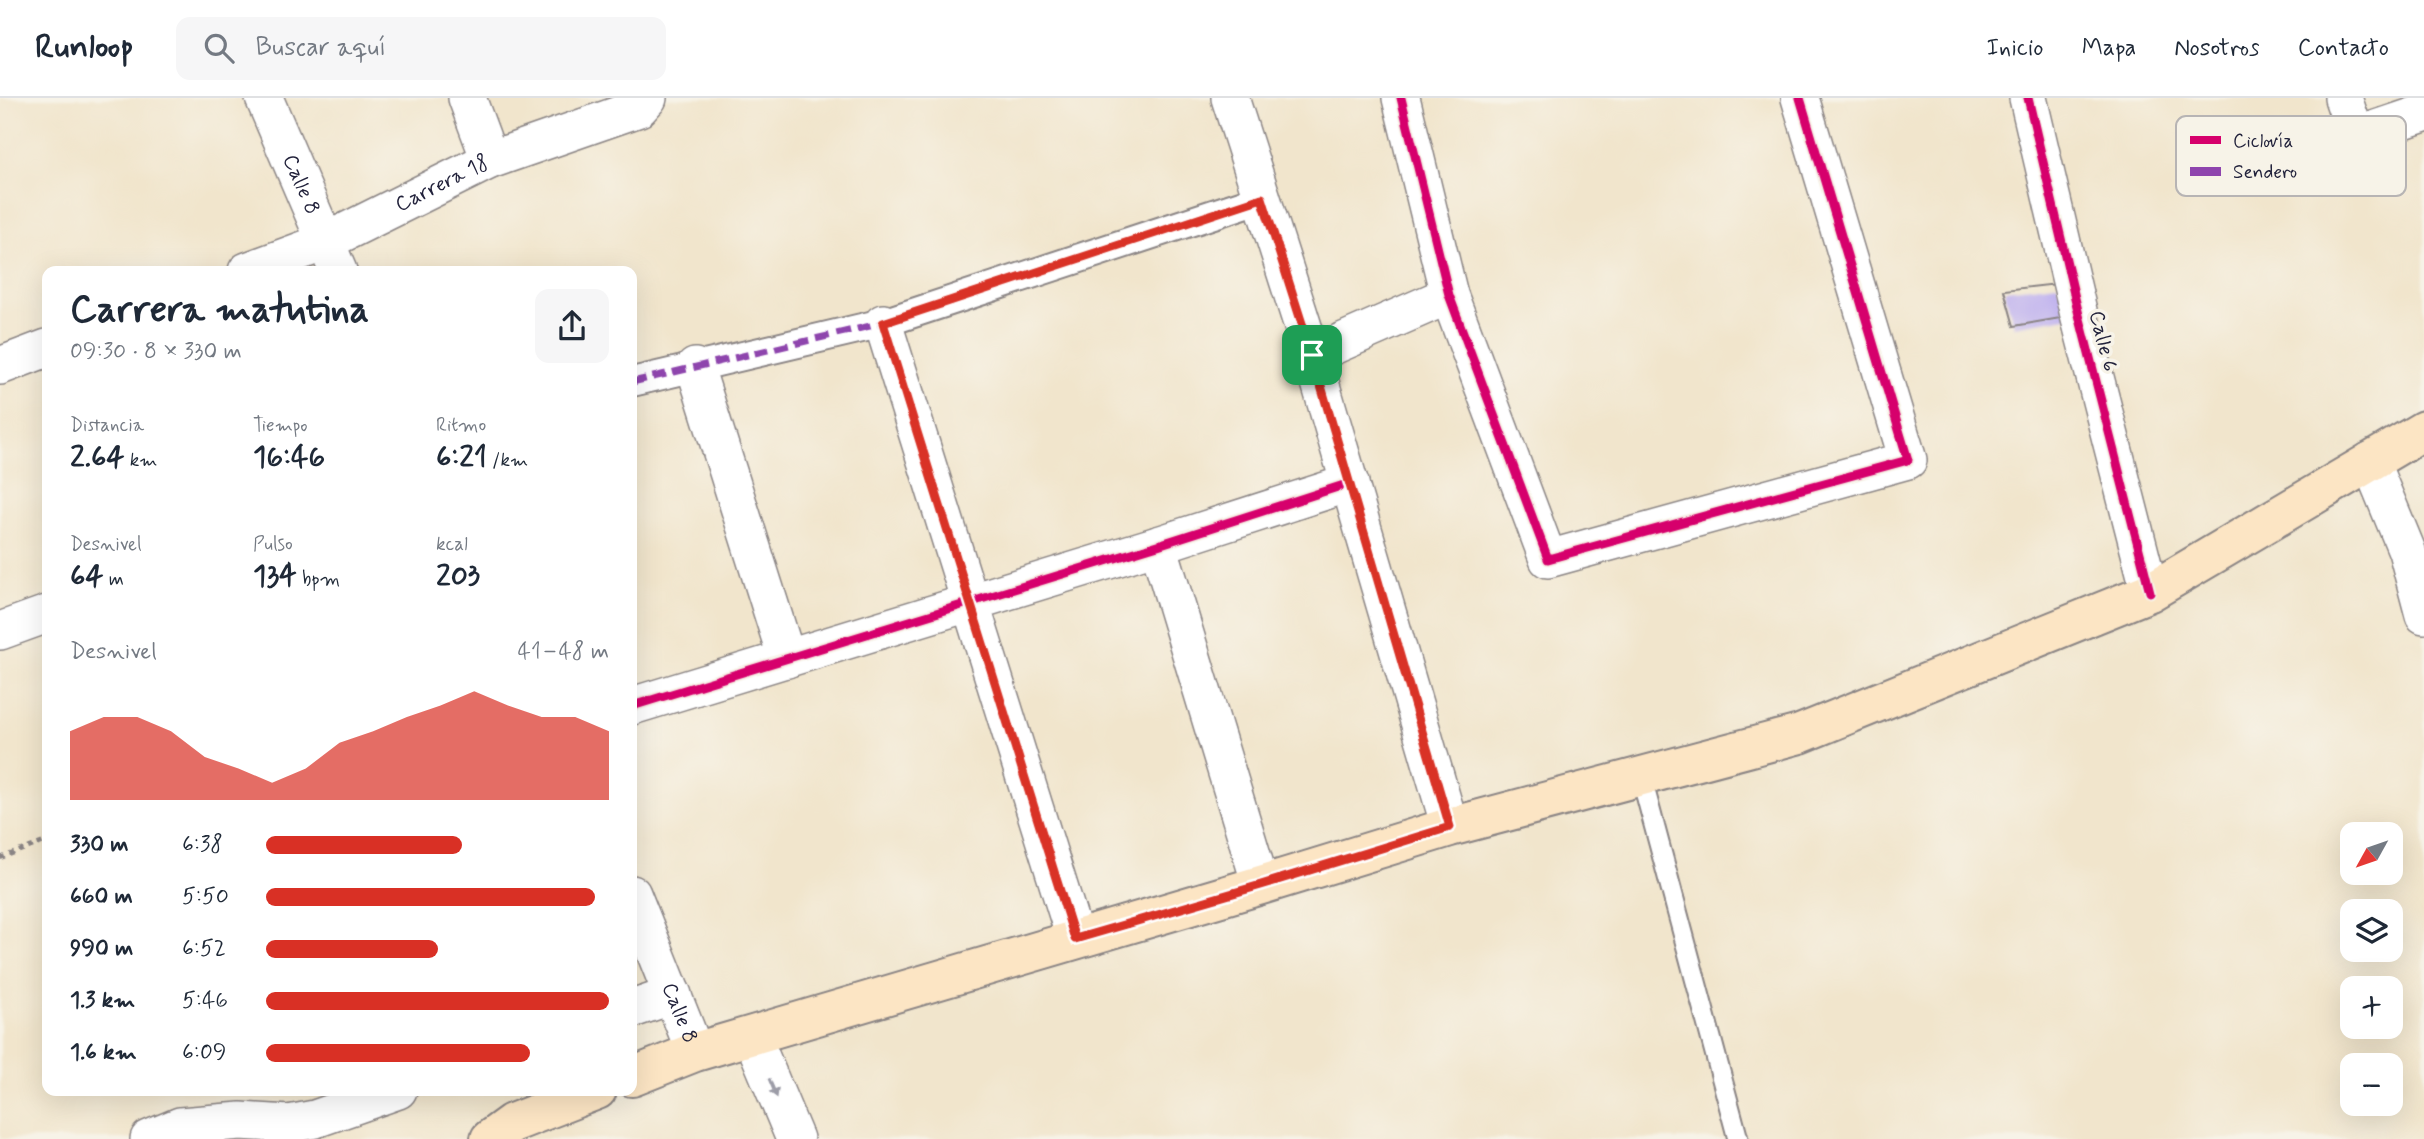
<!DOCTYPE html>
<html lang="es">
<meta charset="utf-8">
<style>
:root{--surface:#fff;--page:#f6f6f7;--text:#1f2937;--muted:#747a83;--line:#e0e1e3;--accent:#d93025}
body{margin:0;font-family:Mynerve,sans-serif;background:var(--page);color:var(--text);height:100vh;display:flex;flex-direction:column;font-size:26px;white-space:nowrap}
*{box-sizing:border-box;margin:0}
p{font-size:23px;color:var(--muted)}
.icon{flex:none;width:38px;height:38px;fill:none;stroke:currentColor;stroke-width:2;stroke-linecap:round;stroke-linejoin:round}
.map{position:relative;flex:1;overflow:hidden}
.details{position:absolute;left:42px;top:168px;width:595px;height:830px;display:flex;flex-direction:column;background:var(--surface);border-radius:14px;box-shadow:0 7px 28px #0002}
.details>*{flex:none}
.needle{width:46px;rotate:230deg}
.tools{position:absolute;left:2340px;top:724px;display:grid;gap:14px}
.tools a{display:grid;place-items:center;width:63px;height:63px;border-radius:14px;background:var(--surface);box-shadow:0 7px 28px #0002;font-size:35px}
.pin{position:absolute;display:grid;place-items:center;width:60px;height:60px;color:#fff;margin:-30px;border-radius:14px;box-shadow:0 4px 10px #0006}
.round{display:grid;place-items:center;flex:none;width:74px;height:74px;border-radius:14px;background:var(--page)}
.summary{display:flex;align-items:center;justify-content:space-between;height:119px;padding:0 28px}
h1{font-size:38px;font-weight:700;line-height:52px}
.stats{display:grid;grid-template-columns:repeat(3,1fr);gap:10px;height:119px;padding:7px 28px}
.stats div{display:grid;align-content:center}
.stats b{font-size:30px;font-weight:700}
.stats small{font-size:19px;font-weight:400}
.stats p{font-size:19px}
.chart{height:196px;padding:14px 28px}
.chart p{display:flex;justify-content:space-between}
.chart svg{width:100%;height:126px;margin-top:7px;fill:var(--accent);opacity:.7}
ul{padding:0 28px;list-style:none;font-size:23px}
li{display:grid;grid-template-columns:112px 84px 1fr;align-items:center;height:52px}
li i{height:18px;border-radius:9px;background:var(--accent)}
header{display:flex;align-items:center;gap:42px;box-sizing:border-box;height:98px;padding:0 35px;background:var(--surface);border-bottom:2px solid var(--line)}
header strong{font-size:33px}
nav{display:flex;gap:38px;margin-inline-start:auto;font-size:24px}
.search{width:490px;height:63px;background:var(--page);display:flex;align-items:center;gap:18px;box-sizing:border-box;padding:0 24px;border-radius:14px;color:var(--muted);font-size:26px}
.map>svg:first-child{display:block}
.building{fill:#b5a6f0}
.lines{fill:none;stroke-linecap:round;stroke-linejoin:round}
.service-casing{stroke:#8a8484;stroke-width:23}
.pedestrian-casing{stroke:#8a8484;stroke-width:32}
.minor-casing{stroke:#8a8484;stroke-width:40}
.secondary-casing{stroke:#8a8484;stroke-width:42}
.path{stroke:#8a8484;stroke-width:4.5;stroke-dasharray:5 5;stroke-linecap:butt}
.service{stroke:#fff;stroke-width:19}
.pedestrian{stroke:#fff;stroke-width:28}
.minor{stroke:#fff;stroke-width:37}
.secondary{stroke:#fce5c4;stroke-width:38}
.quiet{stroke:#8e44ad;stroke-width:7;stroke-dasharray:14 7;stroke-linecap:butt}
.cycleway-casing{stroke:#f7f3e8;stroke-width:13}
.cycleway{stroke:#d6006c;stroke-width:9}
.oneway{fill:#9c9ca7}
.route-casing{stroke:#fff;stroke-width:14}
.route{stroke:#d93025;stroke-width:9}
.labels{text-anchor:middle;dominant-baseline:central;stroke-width:7;stroke-linejoin:round;paint-order:stroke}
.street-label{font-size:21px;fill:#22223b;stroke:#f7f3e8}
.key{fill:#f7f3e8;stroke:#b7b4b4;stroke-width:2}
.key-label{font-size:19px;fill:#22223b}
</style>
<header>
<strong>Runloop</strong>
<div class="search"><svg class="icon" aria-label="search" viewBox="0 0 24 24"><circle cx="10" cy="10" r="6"/><path d="M15 15l6 6"/></svg>Buscar aquí</div>
<nav><a>Inicio</a><a>Mapa</a><a>Nosotros</a><a>Contacto</a></nav>
</header>
<div class="map">
<svg width="2424" height="1041" viewBox="0 0 2424 1041">
<rect width="100%" height="100%" fill="#f7f3e8"/>
<filter id="ink" filterUnits="userSpaceOnUse"><feTurbulence type="fractalNoise" baseFrequency=".0143" numOctaves="2"/><feDisplacementMap in="SourceGraphic" scale="14" xChannelSelector="R" yChannelSelector="G"/><feConvolveMatrix kernelMatrix="1 2 1 2 8 2 1 2 1" color-interpolation-filters="sRGB"/></filter>
<filter id="wash" filterUnits="userSpaceOnUse"><feTurbulence type="fractalNoise" baseFrequency=".00686" numOctaves="4" result="noise"/><feDisplacementMap in="SourceGraphic" scale="28" xChannelSelector="R" yChannelSelector="G"/><feGaussianBlur stdDeviation="1.57" result="paint"/><feColorMatrix in="noise" values="0 0 0 0 0 0 0 0 0 0 0 0 0 0 0 0 0 1.4 0 .05"/><feComposite in="paint" operator="in"/></filter>
<g filter="url(#wash)">
<rect width="100%" height="100%" fill="#f1e5cc"/>
<g id="blocks">
<path class="building" d="M2057 186 2072 218 2014 228 2004 192Z"/>
</g>
</g>
<g filter="url(#ink)">
<use href="#blocks" fill-opacity="0" stroke="#8a8484" stroke-width="2"/>
<g class="lines">
<g class="service-casing">
<path id="service" d="M1641 678 1738 1041"/>
</g>
<g class="pedestrian-casing">
<path id="pedestrian" d="M632 284 883 225 1262 100"/>
</g>
<g class="minor-casing">
<g id="minor">
<path id="s1" d="M264 0 338 173"/>
<path d="M467 0 490 62"/>
<path d="M1230 0 1312 257 1450 729"/>
<path d="M1401 0 1449 197 1548 461 1908 362 1800 0"/>
<path d="M2028 0 2079 217 2150 494"/>
<path d="M2343 0 2356 38 2424 15"/>
<path id="s2" d="M247 173 325 144 490 62 639 10 648 0"/>
<path d="M883 225 1075 840"/>
<path d="M1312 257 1449 197"/>
<path d="M0 268 47 250"/>
<path d="M695 269 787 561"/>
<path d="M2370 363 2407 453 2424 517"/>
<path d="M1158 447 1261 787"/>
<path d="M0 533 47 516"/>
<path d="M632 608 1158 447 1350 385"/>
<path id="s3" d="M632 796 695 954"/>
<path d="M632 911 673 897"/>
<path d="M752 938 795 1041"/>
<path d="M149 1041 180 1028 241 1023 289 1026 315 1021 398 992"/>
</g>
</g>
<g class="secondary-casing">
<path id="secondary" d="M632 979 695 954 1261 787 1450 729 1800 636 2150 494 2424 332
M490 1041 512 1025 597 992"/>
</g>
<path class="path" d="M0 760 47 743"/>
<use href="#service" class="service"/>
<use href="#pedestrian" class="pedestrian"/>
<use href="#minor" class="minor"/>
<use href="#secondary" class="secondary"/>
<path class="quiet" d="M632 284 883 225 1262 100"/>
<g class="cycleway-casing">
<path id="cycleway" d="M1401 0 1449 197 1548 461 1908 362 1800 0
M2028 0 2079 217 2150 494
M632 608 1158 447 1350 385"/>
</g>
<use href="#cycleway" class="cycleway"/>
</g>
<defs><path id="oneway-solid" d="M-6-.8H1V-3.2L6.5 0L1 3.2V.8H-6Z" transform="scale(1.75)"/></defs>
<use class="oneway" href="#oneway-solid" transform="translate(773 990) rotate(67)"/>
</g>
<g class="lines" filter="url(#ink)">
<g class="route-casing">
<path id="route" d="M1262 100 1312 257 1450 729 1261 787 1075 841 883 225Z"/>
</g>
<use href="#route" class="route"/>
</g>
<g class="labels">
<g class="street-label">
<text stroke="none"><textPath href="#s1" startOffset="94">Calle 8</textPath></text>
<text stroke="none"><textPath href="#s2" startOffset="214">Carrera 18</textPath></text>
<text transform="translate(2103 243) rotate(76)">Calle 6</text>
<text stroke="none"><textPath href="#s3" startOffset="128">Calle 8</textPath></text>
</g>
</g>
<rect x="2176" y="18" width="230" height="80" rx="10" class="key"/>
<rect x="2190" y="38" width="31" height="8" fill="#d6006c"/>
<rect x="2190" y="69" width="31" height="9" fill="#8e44ad"/>
<g class="key-label">
<text x="2233" y="49">Ciclovía</text>
<text x="2233" y="80">Sendero</text>
</g>
</svg>
<div class="tools">
<a><svg class="needle" viewBox="-14 -14 28 28"><path d="M0-13l5 13h-10z" fill="#e53935"/><path d="M0 13l5-13h-10z" fill="#747a83"/></svg></a>
<a><svg class="icon" aria-label="layers" viewBox="0 0 24 24"><path d="M12 4l9 5-9 5-9-5zM3 14l9 5 9-5"/></svg></a>
<a>+</a>
<a>−</a>
</div>
<div class="pin" style="left:1312px;top:257px;background:#1e9e55"><svg class="icon" aria-label="arrive" viewBox="0 0 24 24"><path d="M6 21V4h12l-3 4 3 4H6"/></svg></div>
<section class="details">
<div class="summary"><div><h1>Carrera matutina</h1><p>09:30 · 8 × 330 m</p></div><a class="round"><svg class="icon" aria-label="share" viewBox="0 0 24 24"><path d="M12 15V3M7 8l5-5 5 5M5 13v7h14v-7"/></svg></a></div>
<div class="stats">
<div><p>Distancia</p><b>2.64<small> km</small></b></div>
<div><p>Tiempo</p><b>16:46</b></div>
<div><p>Ritmo</p><b>6:21<small> /km</small></b></div>
</div>
<div class="stats">
<div><p>Desnivel</p><b>64<small> m</small></b></div>
<div><p>Pulso</p><b>134<small> bpm</small></b></div>
<div><p>kcal</p><b>203</b></div>
</div>
<div class="chart"><p><span>Desnivel</span>41–48 m</p>
<svg viewBox="0 0 160 44" preserveAspectRatio="none"><path d="M0 44V20L10 15L20 15L30 20L40 29L50 33L60 38L70 33L80 24L90 20L100 15L110 11L120 6L130 11L140 15L150 15L160 20V44z"/></svg>
</div>
<ul>
<li><b>330 m</b>6:38<i style="width:57%"></i></li>
<li><b>660 m</b>5:50<i style="width:96%"></i></li>
<li><b>990 m</b>6:52<i style="width:50%"></i></li>
<li><b>1.3 km</b>5:46<i style="width:100%"></i></li>
<li><b>1.6 km</b>6:09<i style="width:77%"></i></li>
</ul>
</section>
</div>
